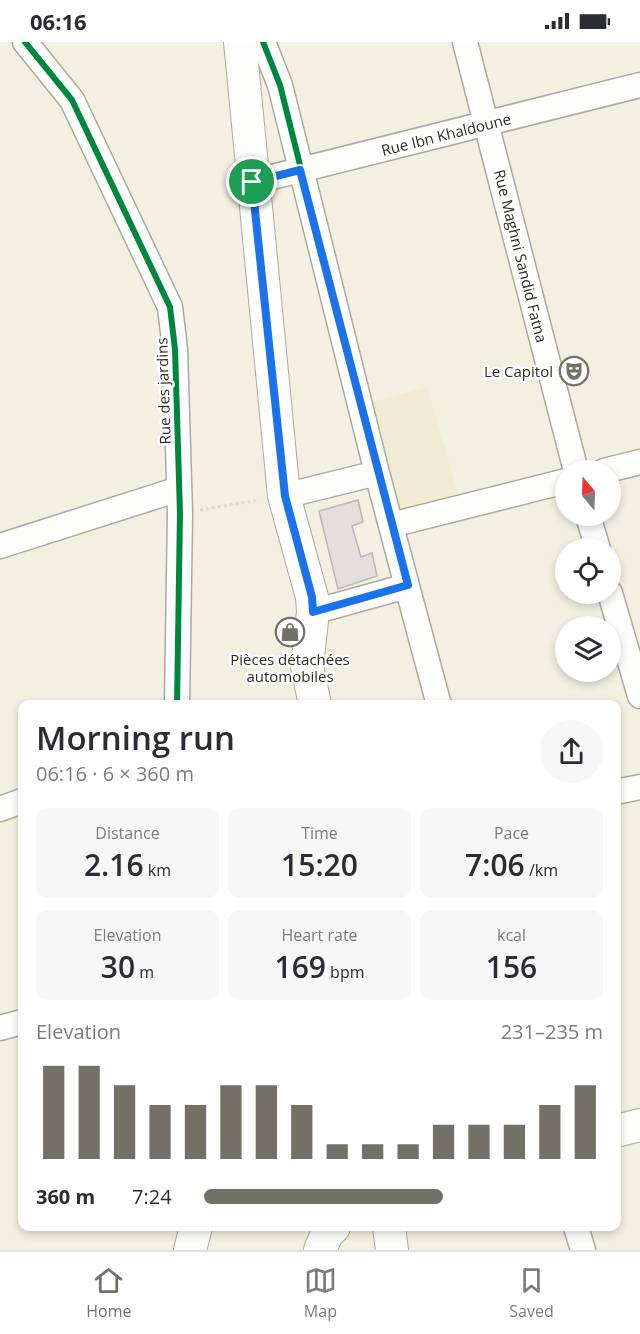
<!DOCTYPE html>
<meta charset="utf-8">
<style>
:root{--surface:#fff;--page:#f7f7f7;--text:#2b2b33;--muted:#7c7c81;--line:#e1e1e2;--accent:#737166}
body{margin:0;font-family:"Open Sans",sans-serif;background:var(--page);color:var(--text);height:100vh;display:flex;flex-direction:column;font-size:22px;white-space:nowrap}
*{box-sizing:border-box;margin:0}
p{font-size:20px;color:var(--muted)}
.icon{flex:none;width:33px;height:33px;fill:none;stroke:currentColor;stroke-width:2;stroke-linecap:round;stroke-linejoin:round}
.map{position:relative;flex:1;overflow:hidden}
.side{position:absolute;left:18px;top:658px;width:603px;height:531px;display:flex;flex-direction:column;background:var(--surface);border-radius:12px;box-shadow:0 3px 9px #0003}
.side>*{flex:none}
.needle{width:39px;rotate:341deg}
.tools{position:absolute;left:555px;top:418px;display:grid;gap:12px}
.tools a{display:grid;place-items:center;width:66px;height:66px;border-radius:50%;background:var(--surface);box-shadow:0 3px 9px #0003;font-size:30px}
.pin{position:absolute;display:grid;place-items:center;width:51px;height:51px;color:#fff;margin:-26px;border:3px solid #fff;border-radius:50%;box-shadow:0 2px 6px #0007}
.round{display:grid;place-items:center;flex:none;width:63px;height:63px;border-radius:32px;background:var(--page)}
.overview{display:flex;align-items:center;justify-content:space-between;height:102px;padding:0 18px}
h1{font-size:33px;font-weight:600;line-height:45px}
.metrics{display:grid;grid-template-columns:repeat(3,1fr);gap:9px;height:102px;padding:6px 18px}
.metrics div{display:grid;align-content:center;border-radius:12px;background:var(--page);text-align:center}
.metrics b{font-size:30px;font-weight:600}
.metrics small{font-size:16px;font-weight:400}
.metrics p{font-size:16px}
.chart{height:168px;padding:12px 18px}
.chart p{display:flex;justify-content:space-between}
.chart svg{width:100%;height:108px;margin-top:6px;stroke:var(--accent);stroke-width:6}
ul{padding:0 18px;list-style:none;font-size:20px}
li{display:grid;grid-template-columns:96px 72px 1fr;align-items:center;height:45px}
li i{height:15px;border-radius:8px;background:var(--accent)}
.status{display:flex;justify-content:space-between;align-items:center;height:42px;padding:0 30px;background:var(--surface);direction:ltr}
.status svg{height:16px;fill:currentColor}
.menu{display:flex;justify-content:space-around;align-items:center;height:84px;border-top:2px solid var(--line);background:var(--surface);font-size:16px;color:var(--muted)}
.menu a{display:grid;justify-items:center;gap:3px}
.menu .active{color:var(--accent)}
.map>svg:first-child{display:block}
.built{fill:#f1ebd4}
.building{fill:#e3dfdd;stroke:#bdb8b6;stroke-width:1.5}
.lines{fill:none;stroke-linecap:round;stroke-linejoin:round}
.minor-casing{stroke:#acaa9f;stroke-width:27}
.major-casing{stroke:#acaa9f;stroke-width:34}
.path{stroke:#dadad6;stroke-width:3;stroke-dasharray:3 3;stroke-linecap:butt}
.minor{stroke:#fdfdfb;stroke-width:24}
.major{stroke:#fdfdfb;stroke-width:32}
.cycleway-casing{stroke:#fff;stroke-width:10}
.cycleway{stroke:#00873e;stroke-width:6}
.route-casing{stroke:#fff;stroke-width:12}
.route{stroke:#1a73e8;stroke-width:8}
.labels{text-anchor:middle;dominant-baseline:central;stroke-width:5;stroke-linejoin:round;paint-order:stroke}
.street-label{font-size:15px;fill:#2e2c23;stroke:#fff}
.poi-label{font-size:15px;fill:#2e2c23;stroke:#fff;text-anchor:end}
</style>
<div class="status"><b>06:16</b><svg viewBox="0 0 49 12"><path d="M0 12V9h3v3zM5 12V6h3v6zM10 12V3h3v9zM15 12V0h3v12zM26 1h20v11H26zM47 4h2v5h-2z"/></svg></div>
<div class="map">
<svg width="640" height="1208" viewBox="0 0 640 1208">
<rect width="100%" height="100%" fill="#f3f0e2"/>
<path class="built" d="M427 345 459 455 396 473 366 362Z"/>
<path class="building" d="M358 458 363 480 352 484 361 515 372 511 377 534 338 547 319 469Z"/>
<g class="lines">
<g class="minor-casing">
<path id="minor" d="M25 0 72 58 170 265 175 307 180 471 177 663
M263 0 280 43 377 431 407 544 313 570
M465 0 576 429
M252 140 640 43
M604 429 640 420
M284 454 377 431
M588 474 598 507
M391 483 566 439
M0 504 179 447
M407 544 439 663
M610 551 640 654
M616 750 640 745
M0 767 22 759
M0 986 22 980
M576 1185 583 1208"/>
</g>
<g class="major-casing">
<path id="major" d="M240 0 284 454 312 555 313 570 307 624 315 663
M616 1089 640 1083
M389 1185 392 1208
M190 1208 196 1185
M320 1208 327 1192 334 1185"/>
</g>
<path class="path" d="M200 468 259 458"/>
<use href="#minor" class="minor"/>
<use href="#major" class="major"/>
<g class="cycleway-casing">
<path id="cycleway" d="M25 0 72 58 170 265 175 307 180 471 177 663
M263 0 280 43 377 431 407 544 313 570"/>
</g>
<use href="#cycleway" class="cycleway"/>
</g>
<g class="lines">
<g class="route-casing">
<path id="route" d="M300 128 408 543 313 570 312 555 285 454 252 140Z"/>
</g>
<use href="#route" class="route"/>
</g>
<defs>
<g id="theatre-ring" transform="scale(1.5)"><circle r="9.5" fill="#fff" stroke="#737166" stroke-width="1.5"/><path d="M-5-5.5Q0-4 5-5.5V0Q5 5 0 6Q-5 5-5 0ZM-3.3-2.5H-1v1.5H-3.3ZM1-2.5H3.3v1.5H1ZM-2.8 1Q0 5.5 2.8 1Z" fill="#737166"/></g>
<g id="shop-ring" transform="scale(1.5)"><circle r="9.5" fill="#fff" stroke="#737166" stroke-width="1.5"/><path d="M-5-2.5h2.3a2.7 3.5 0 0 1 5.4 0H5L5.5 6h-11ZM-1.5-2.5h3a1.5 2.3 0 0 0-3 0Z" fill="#737166"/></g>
</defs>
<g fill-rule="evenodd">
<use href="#theatre-ring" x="574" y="329"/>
<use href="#shop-ring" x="290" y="590"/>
</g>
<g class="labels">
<g class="street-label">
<text transform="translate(446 92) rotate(-14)">Rue Ibn Khaldoune</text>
<text transform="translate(521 214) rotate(76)">Rue Maghni Sandid Fatna</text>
<text transform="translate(163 349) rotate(-92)">Rue des jardins</text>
</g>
<g class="poi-label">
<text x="553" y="329">Le Capitol</text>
<text x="290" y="617" text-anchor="middle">Pièces détachées<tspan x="290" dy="17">automobiles</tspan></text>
</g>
</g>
</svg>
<div class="tools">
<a><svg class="needle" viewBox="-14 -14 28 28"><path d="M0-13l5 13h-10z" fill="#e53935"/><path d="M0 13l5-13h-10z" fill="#7c7c81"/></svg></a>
<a><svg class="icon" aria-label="locate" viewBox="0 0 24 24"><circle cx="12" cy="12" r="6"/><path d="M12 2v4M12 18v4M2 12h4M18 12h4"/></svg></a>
<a><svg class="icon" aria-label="layers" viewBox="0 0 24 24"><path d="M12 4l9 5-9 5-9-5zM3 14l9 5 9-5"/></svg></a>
</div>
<div class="pin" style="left:252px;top:140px;background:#1e9e55"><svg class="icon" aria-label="arrive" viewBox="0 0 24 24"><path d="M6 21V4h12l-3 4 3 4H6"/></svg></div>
<section class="side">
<div class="overview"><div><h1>Morning run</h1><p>06:16 · 6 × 360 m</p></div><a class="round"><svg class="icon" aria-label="share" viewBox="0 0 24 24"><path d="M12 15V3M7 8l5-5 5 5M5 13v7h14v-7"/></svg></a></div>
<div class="metrics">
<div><p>Distance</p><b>2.16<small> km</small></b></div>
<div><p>Time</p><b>15:20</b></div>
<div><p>Pace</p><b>7:06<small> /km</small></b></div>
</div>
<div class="metrics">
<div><p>Elevation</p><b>30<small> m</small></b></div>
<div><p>Heart rate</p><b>169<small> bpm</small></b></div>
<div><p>kcal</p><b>156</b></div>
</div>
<div class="chart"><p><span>Elevation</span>231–235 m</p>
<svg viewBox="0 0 160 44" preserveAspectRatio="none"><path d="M5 44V6M15 44V6M25 44V14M35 44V22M45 44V22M55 44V14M65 44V14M75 44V22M85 44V38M95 44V38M105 44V38M115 44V30M125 44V30M135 44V30M145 44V22M155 44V14"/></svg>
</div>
<ul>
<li><b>360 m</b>7:24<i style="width:60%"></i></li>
</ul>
</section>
</div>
<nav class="menu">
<a class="active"><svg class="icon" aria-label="home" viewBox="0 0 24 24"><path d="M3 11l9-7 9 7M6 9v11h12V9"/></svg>Home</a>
<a><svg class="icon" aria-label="map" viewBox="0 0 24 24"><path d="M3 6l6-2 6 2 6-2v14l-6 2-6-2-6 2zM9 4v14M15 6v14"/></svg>Map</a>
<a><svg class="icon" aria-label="saved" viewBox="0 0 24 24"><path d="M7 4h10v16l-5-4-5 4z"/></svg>Saved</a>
</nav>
